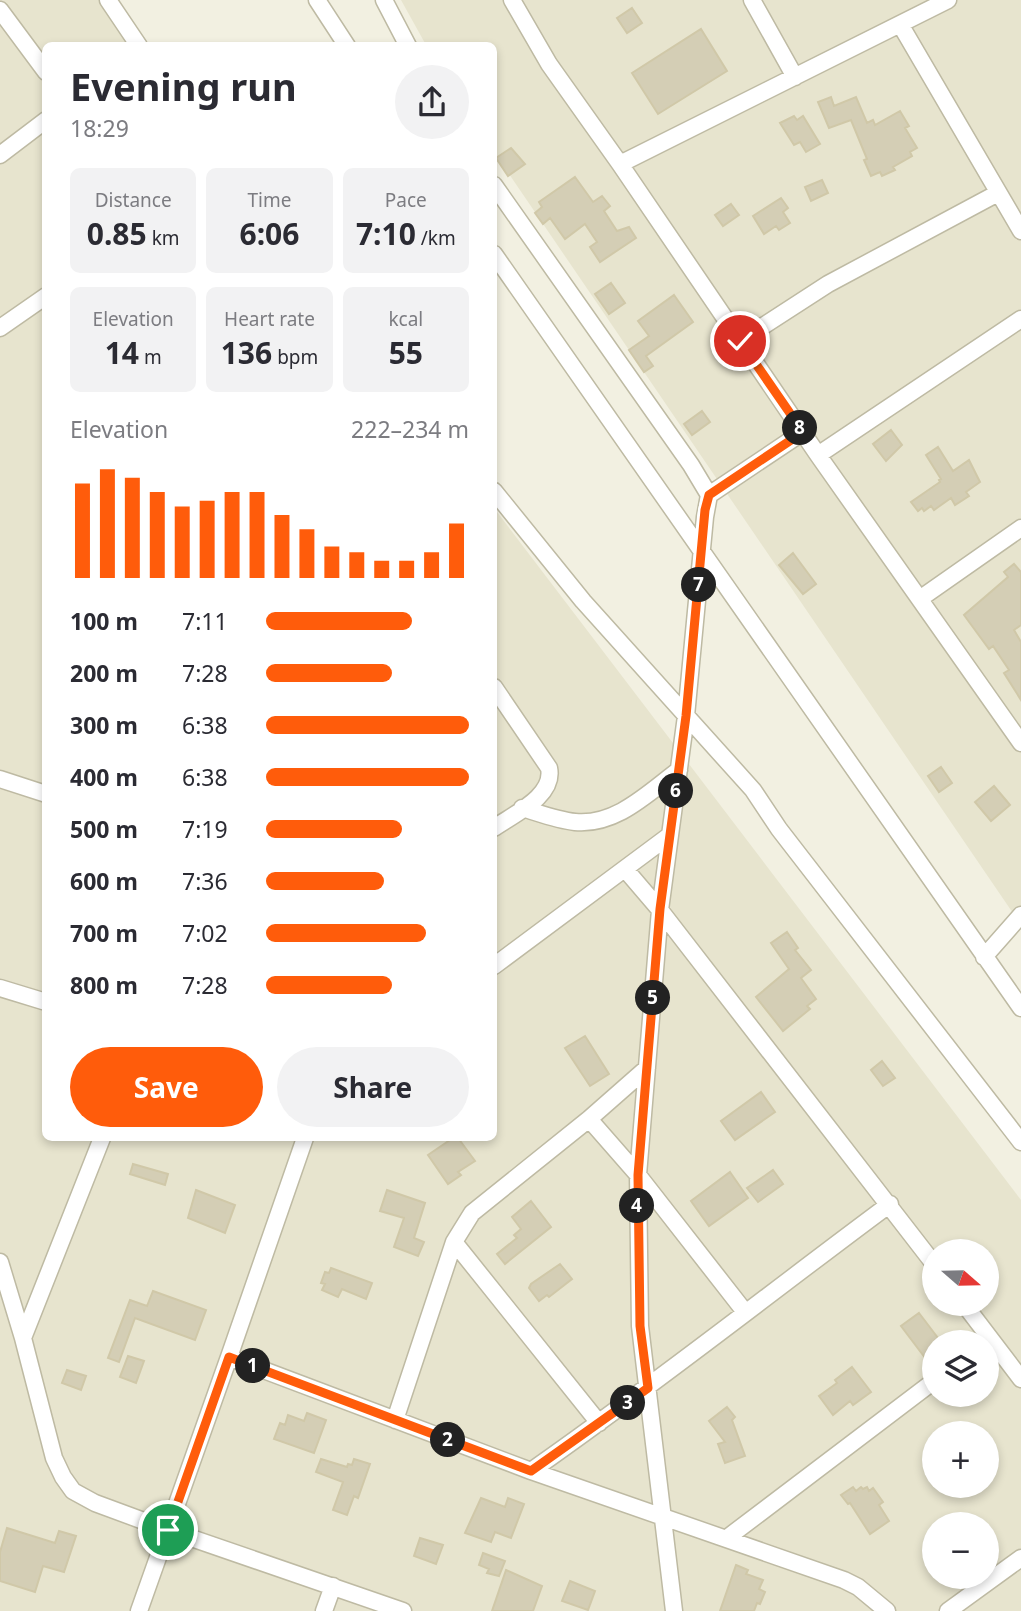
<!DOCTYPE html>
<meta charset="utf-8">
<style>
:root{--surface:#fff;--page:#f2f2f3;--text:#2b2b33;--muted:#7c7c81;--accent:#ff5c0b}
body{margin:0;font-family:"Noto Sans",sans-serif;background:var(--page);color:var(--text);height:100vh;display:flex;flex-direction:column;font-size:26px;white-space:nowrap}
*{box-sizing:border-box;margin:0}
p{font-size:23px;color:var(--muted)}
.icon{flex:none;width:38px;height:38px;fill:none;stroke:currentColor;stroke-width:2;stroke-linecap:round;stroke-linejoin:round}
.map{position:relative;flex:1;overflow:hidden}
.panel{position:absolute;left:42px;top:42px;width:455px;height:1099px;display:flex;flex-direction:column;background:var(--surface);border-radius:10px;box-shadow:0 4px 10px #0003}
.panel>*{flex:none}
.needle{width:46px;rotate:110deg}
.controls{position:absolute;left:922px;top:1239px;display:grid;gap:14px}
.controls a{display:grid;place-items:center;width:77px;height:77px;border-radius:50%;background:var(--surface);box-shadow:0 4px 10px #0003;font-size:35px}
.pin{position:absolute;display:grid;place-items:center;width:60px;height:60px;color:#fff;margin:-30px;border:4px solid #fff;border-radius:50%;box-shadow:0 2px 7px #0007}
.km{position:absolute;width:35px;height:35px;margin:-18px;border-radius:50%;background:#222;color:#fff;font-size:19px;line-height:35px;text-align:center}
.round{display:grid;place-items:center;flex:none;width:74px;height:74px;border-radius:37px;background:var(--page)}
.headline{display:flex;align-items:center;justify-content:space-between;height:119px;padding:0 28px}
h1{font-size:38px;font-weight:700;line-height:52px}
.metrics{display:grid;grid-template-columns:repeat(3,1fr);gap:10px;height:119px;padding:7px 28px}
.metrics div{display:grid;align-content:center;border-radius:10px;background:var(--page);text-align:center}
.metrics b{font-size:30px;font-weight:700}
.metrics small{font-size:19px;font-weight:400}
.metrics p{font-size:19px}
.chart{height:196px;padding:14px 28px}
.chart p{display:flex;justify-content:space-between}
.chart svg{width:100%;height:126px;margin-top:7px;stroke:var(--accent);stroke-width:6}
.primary-button{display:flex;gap:14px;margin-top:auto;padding:14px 28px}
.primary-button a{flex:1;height:80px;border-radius:42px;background:var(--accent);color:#fff;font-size:28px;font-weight:700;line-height:80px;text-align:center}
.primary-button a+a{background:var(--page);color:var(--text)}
ul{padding:0 28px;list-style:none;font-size:23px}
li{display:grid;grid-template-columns:112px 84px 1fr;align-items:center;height:52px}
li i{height:18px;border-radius:9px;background:var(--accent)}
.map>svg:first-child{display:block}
.residential{fill:#e7e4ce;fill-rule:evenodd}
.building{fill:#d4ceb5;stroke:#d0c8a8;stroke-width:2}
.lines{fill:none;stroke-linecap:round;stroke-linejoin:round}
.minor-casing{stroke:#bebaa3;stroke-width:19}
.minor{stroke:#fff;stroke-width:16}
.route-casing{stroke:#fff;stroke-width:14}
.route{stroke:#ff5c0b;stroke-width:9}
</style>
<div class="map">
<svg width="1021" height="1611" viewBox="0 0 1021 1611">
<rect width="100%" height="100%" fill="#f2f0e1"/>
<path class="residential" d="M0 0H106L141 45 46 46V1138H494V508L1021 1200V1611H0ZM934 1251H987V1304H934ZM934 1342H987V1395H934ZM934 1433H987V1486H934ZM934 1524H987V1577H934Z
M401 0H1021V925L494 152V46L426 45Z"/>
<path class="building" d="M632 8 642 23 627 33 617 18Z
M701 29 727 71 658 114 632 73Z
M831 97 834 106 856 97 867 123 873 120 875 125 900 111 909 126 905 128 917 148 910 152 912 156 893 167 895 170 882 176 880 172 871 176 864 160 867 159 851 120 829 128 818 102Z
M794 116 797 120 803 116 820 144 806 152 800 142 794 145 780 123Z
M511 148 525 164 508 176 496 158Z
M575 177 593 202 602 196 610 206 604 211 617 231 629 227 636 238 600 262 590 247 597 242 585 224 565 239 550 218 543 224 535 213 542 207 539 202Z
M822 180 828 193 811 201 805 187Z
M781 198 788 208 783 212 790 223 779 230 776 226 764 234 753 216Z
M731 204 739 215 723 226 715 215Z
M611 283 625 303 609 314 595 294Z
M674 295 693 322 646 356 653 366 644 372 629 350 649 336 638 321Z
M702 411 710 422 692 435 684 424Z
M891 430 902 445 886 461 873 444Z
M938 447 953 471 969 460 980 482 966 492 969 496 955 505 951 498 934 510 931 506 924 511 922 508 918 511 911 502 940 482 939 480 941 479 926 455Z
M793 553 816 584 803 594 779 565Z
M1014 564 1021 572V625L1014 630 1021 642V700L1004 673 1009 670 993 646 989 649 964 615 1008 577 1004 572Z
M941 767 952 783 939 792 928 776Z
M994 786 1010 805 991 821 975 802Z
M787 932 798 948 795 950 811 970 801 978 816 999 807 1006 810 1009 783 1031 756 997 789 969 771 943Z
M585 1036 609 1074 590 1086 565 1048Z
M882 1061 895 1078 883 1086 871 1070Z
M761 1092 775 1112 735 1140 721 1121Z
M453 1138H458L475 1161 458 1172 461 1175 448 1184 428 1155Z
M133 1164 168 1174 165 1185 130 1174Z
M773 1170 783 1184 758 1202 747 1188Z
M730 1172 748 1198 709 1226 691 1201Z
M196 1190 235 1205 225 1233 188 1218Z
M387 1190 425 1203 414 1238 424 1242 418 1256 394 1247 404 1218 380 1211Z
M531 1201 551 1227 505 1264 497 1254 517 1238 514 1235 521 1229 512 1217Z
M560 1264 572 1279 549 1297 547 1295 539 1301 529 1288 531 1284Z
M331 1268 372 1283 366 1299 342 1289 338 1297 322 1290 325 1284 321 1283 325 1272 329 1273Z
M153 1291 206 1310 195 1340 135 1318 119 1362 108 1358 130 1300 147 1306Z
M919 1313 941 1342H934V1352L926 1359 901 1326Z
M128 1356 144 1361 136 1383 120 1377Z
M852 1367 871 1392 853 1405 850 1401 833 1415 819 1396 837 1383 835 1380Z
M67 1370 86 1376 81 1390 62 1383Z
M727 1407 735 1417 732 1420 745 1456 725 1463 718 1444 725 1442 709 1421Z
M307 1413 326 1420 314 1453 274 1439 280 1423 285 1425 288 1415 304 1421Z
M321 1459 347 1467 348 1464 352 1465 354 1459 370 1464 358 1498 354 1496 347 1515 333 1510 343 1482 316 1472Z
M853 1487 856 1491 861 1487 863 1489 867 1487 869 1491 873 1488 883 1502 879 1505 889 1521 870 1534 850 1503 848 1504 841 1495Z
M481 1498 505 1507 508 1498 524 1504 511 1538 495 1532 491 1542 465 1533Z
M7 1528 55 1543 59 1531 76 1536 64 1572 43 1566 35 1592 0 1581V1552Z
M420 1538 443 1545 436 1564 414 1556Z
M483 1553 505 1561 499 1576 487 1573 489 1569 479 1565Z
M736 1565 748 1570 746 1574 763 1580 759 1589 765 1592 760 1604 757 1603 754 1611H720Z
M506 1570 542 1586 533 1611H492Z
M570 1581 595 1591 588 1610 562 1601Z"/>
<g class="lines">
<g class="minor-casing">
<path id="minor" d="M108 0 139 46
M317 0 347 46
M384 0 408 46
M512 0 549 64 620 164 818 455 1021 743
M752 0 795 77
M0 10 46 72
M900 24 1021 231
M0 155 46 120
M620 164 948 0
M494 185 691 465 709 495
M494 254 1021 1008
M0 328 46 296
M740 341 828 284 998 193
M818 455 1021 319
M494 491 583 601 753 790 779 829 1021 1142
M921 598 1021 528
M494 687 549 768C555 796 514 814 494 828
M0 779 46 794
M522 808C539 813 557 820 575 822 616 826 648 793 679 770
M625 869 660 910 934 1264
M984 957 1021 915
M494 966 670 835
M0 988 46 1002
M589 1119 638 1175 745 1312
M454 1242 599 1423
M0 1262 23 1338 54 1458 63 1477 73 1491 95 1503 168 1530 403 1611
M964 1304 1021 1379
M23 1338 102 1138
M229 1357 531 1471 844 1580 858 1587 887 1611
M395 1420 454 1242 472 1213 589 1119 647 1068
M531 1471C653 1386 770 1293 890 1204
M727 1538 934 1381
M139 1611 229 1357 305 1138
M324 1611 333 1586
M674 1611 640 1326 638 1175 660 910 686 716 705 517 709 495 803 432
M948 1611 1021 1558"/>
</g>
<use href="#minor" class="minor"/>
</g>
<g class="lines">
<g class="route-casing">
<path id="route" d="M168 1530 229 1357 531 1471 648 1388 640 1326 638 1175 660 909 686 716 705 510 709 495 803 432 740 341"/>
</g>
<use href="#route" class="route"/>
</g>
</svg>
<div class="controls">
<a><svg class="needle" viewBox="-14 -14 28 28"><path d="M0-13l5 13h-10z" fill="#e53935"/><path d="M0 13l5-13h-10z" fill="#7c7c81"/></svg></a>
<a><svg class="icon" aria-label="layers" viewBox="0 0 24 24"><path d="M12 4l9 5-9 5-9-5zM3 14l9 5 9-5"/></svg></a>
<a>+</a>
<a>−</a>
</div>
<div class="pin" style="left:168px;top:1530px;background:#1e9e55"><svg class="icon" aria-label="arrive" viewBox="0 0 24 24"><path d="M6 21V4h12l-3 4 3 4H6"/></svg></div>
<div class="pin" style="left:740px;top:341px;background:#d93025"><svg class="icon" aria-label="check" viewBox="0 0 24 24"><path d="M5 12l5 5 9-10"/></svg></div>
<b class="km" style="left:253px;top:1366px">1</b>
<b class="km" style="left:448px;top:1440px">2</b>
<b class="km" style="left:628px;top:1403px">3</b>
<b class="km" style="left:637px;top:1206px">4</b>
<b class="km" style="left:653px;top:998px">5</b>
<b class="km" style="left:676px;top:791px">6</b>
<b class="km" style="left:699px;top:585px">7</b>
<b class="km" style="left:800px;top:428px">8</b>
<section class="panel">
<div class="headline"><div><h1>Evening run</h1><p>18:29</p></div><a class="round"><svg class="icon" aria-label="share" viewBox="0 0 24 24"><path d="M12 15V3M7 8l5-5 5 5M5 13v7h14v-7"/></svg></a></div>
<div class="metrics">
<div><p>Distance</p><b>0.85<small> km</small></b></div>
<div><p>Time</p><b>6:06</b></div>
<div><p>Pace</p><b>7:10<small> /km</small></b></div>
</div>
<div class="metrics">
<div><p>Elevation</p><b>14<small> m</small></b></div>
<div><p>Heart rate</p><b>136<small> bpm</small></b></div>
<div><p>kcal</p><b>55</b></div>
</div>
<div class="chart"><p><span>Elevation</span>222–234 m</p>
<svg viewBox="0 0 160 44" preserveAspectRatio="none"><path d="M5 44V11M15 44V6M25 44V9M35 44V14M45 44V19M55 44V17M65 44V14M75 44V14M85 44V22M95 44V27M105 44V33M115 44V35M125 44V38M135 44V38M145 44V35M155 44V25"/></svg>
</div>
<ul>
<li><b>100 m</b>7:11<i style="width:72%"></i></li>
<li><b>200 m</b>7:28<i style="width:62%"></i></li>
<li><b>300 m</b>6:38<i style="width:100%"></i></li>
<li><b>400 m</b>6:38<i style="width:100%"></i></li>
<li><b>500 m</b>7:19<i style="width:67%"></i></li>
<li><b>600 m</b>7:36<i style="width:58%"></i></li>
<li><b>700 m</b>7:02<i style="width:79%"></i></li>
<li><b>800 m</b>7:28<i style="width:62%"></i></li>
</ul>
<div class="primary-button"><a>Save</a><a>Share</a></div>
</section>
</div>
